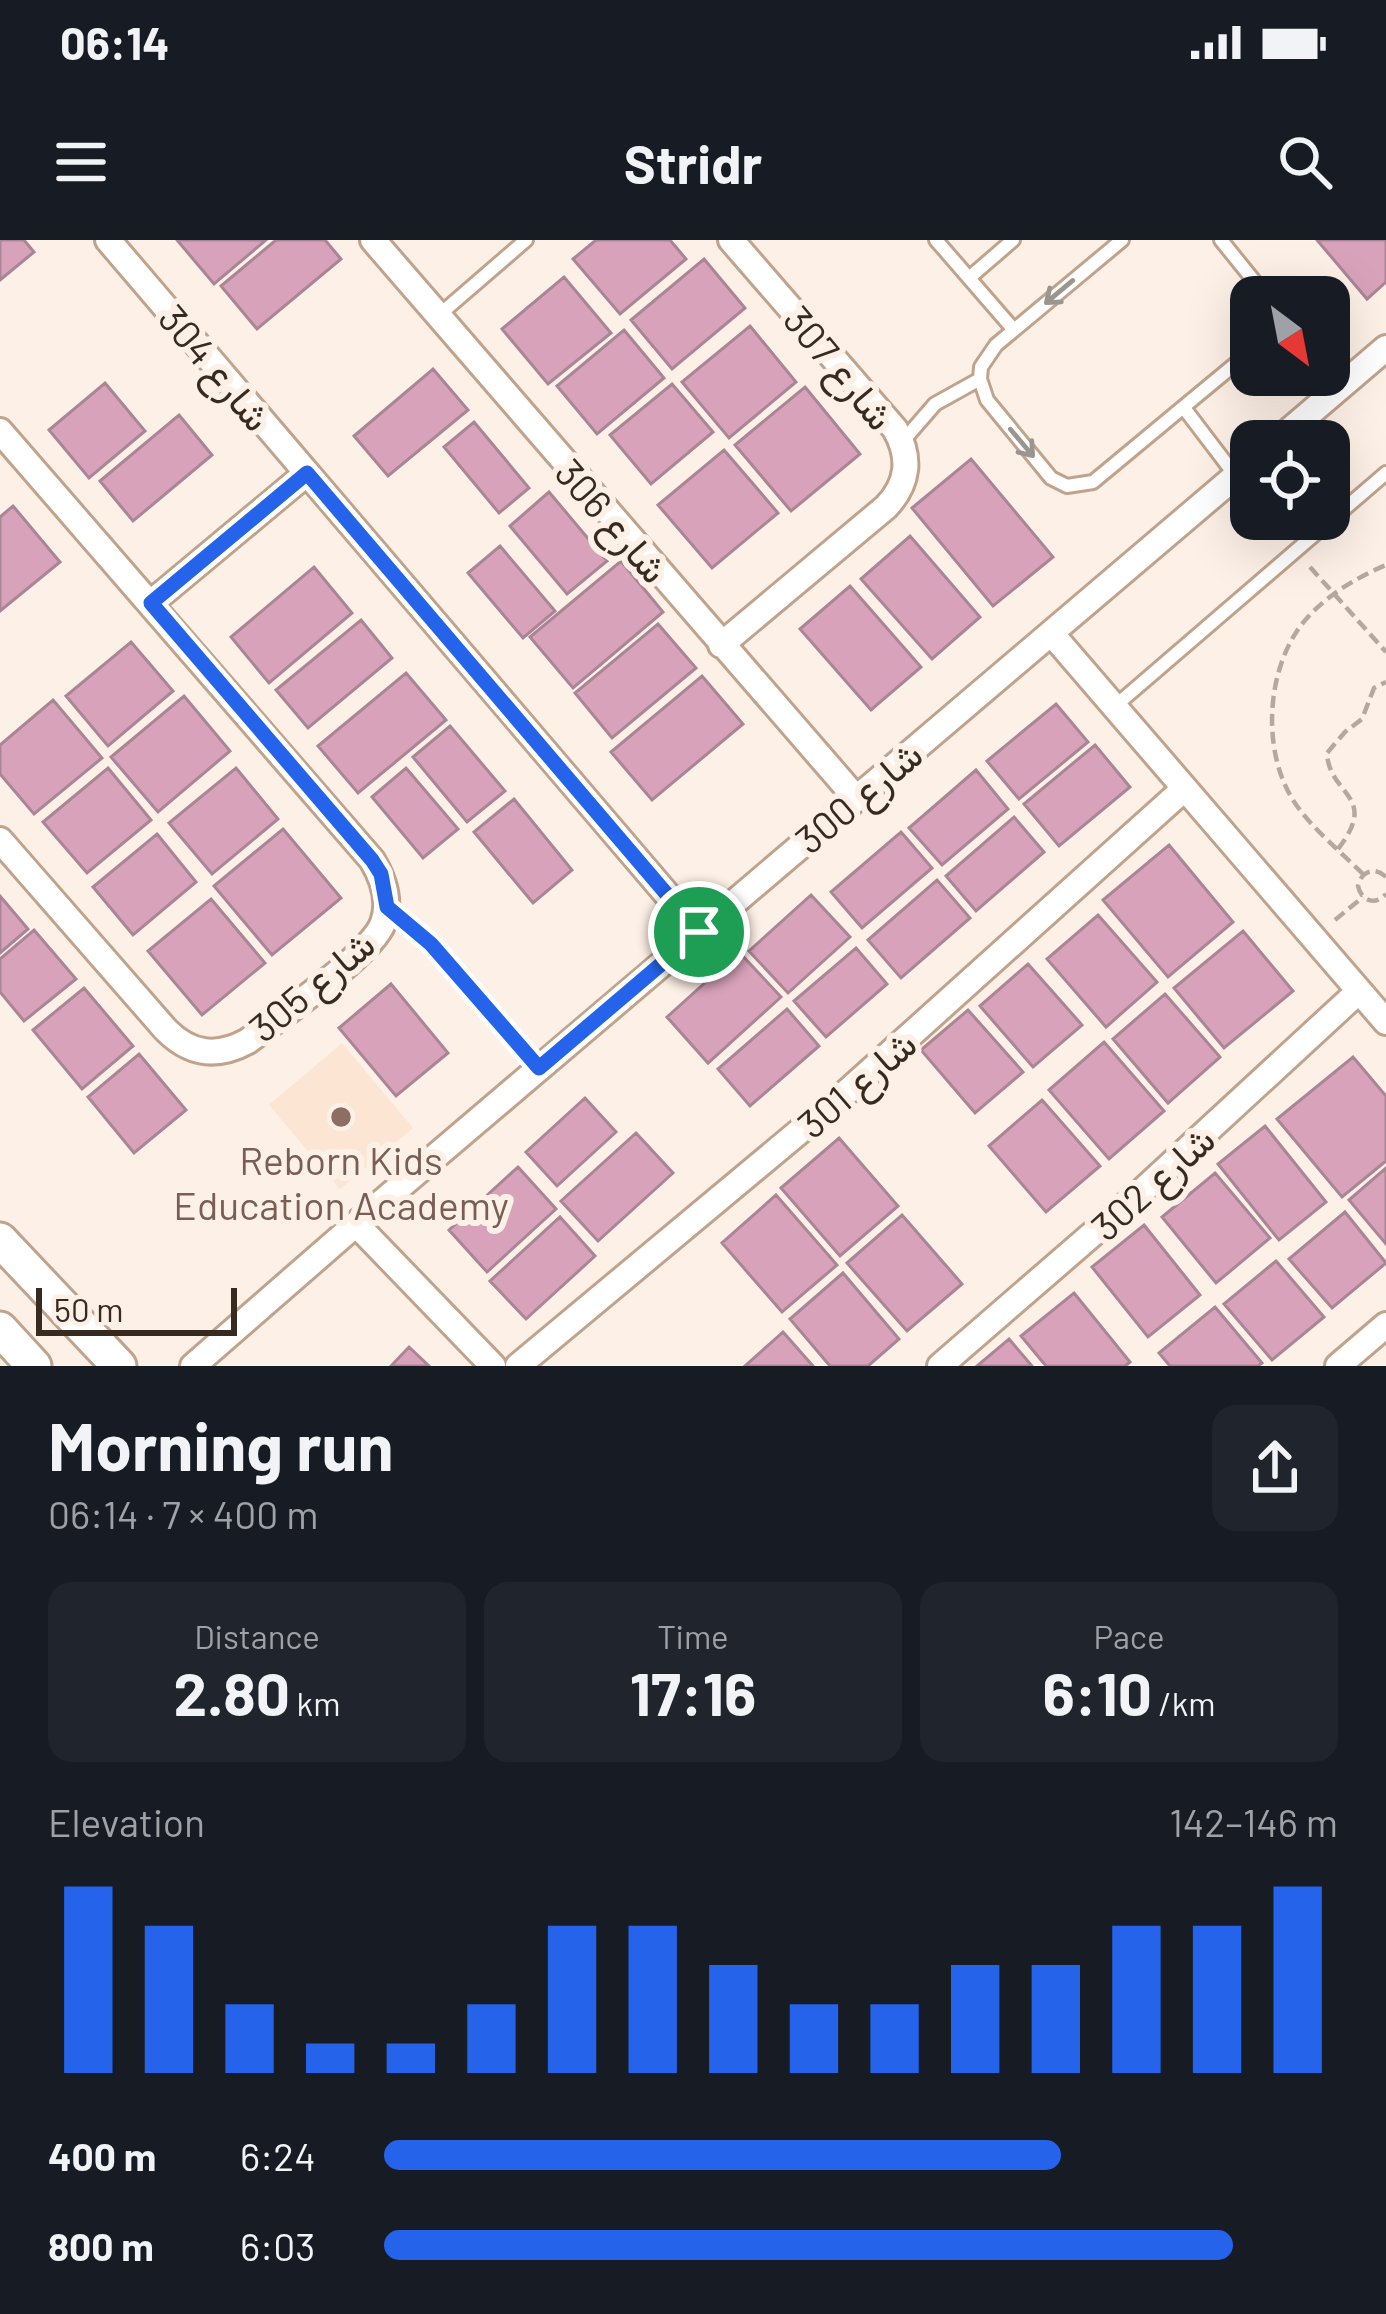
<!DOCTYPE html>
<meta charset="utf-8">
<style>
:root{--surface:#171b24;--page:#20242c;--text:#f1f3f6;--muted:#9ea1a6;--accent:#2563eb}
body{margin:0;font-family:Barlow,Vazirmatn,sans-serif;background:var(--page);color:var(--text);height:100vh;display:flex;flex-direction:column;font-size:45px;white-space:nowrap}
*{box-sizing:border-box;margin:0}
p{font-size:39px;color:var(--muted)}
.icon{flex:none;width:66px;height:66px;fill:none;stroke:currentColor;stroke-width:2;stroke-linecap:round;stroke-linejoin:round}
.map{position:relative;height:1126px;overflow:hidden}
.details{display:flex;flex-direction:column;background:var(--surface);flex:1}
.details>*{flex:none}
.needle{width:78px;rotate:148deg}
.fabs{position:absolute;left:1230px;top:36px;display:grid;gap:24px}
.fabs a{display:grid;place-items:center;width:120px;height:120px;border-radius:24px;background:var(--surface);box-shadow:0 12px 48px #0002;font-size:60px}
.scale{position:absolute;left:36px;bottom:30px;width:201px;box-sizing:border-box;padding-left:12px;border:6px solid #372b21;border-top:0;font-size:33px;line-height:42px;white-space:nowrap;color:#372b21;-webkit-text-stroke:9px #fdf0e6;paint-order:stroke}
.pin{position:absolute;display:grid;place-items:center;width:102px;height:102px;color:#fff;margin:-51px;border:6px solid #fff;border-radius:50%;box-shadow:0 3px 12px #0007}
.round{display:grid;place-items:center;flex:none;width:126px;height:126px;border-radius:24px;background:var(--page)}
.head{display:flex;align-items:center;justify-content:space-between;height:204px;padding:0 48px}
h1{font-size:66px;font-weight:700;line-height:90px}
.stats{display:grid;grid-template-columns:repeat(3,1fr);gap:18px;height:204px;padding:12px 48px}
.stats div{display:grid;align-content:center;border-radius:24px;background:var(--page);text-align:center}
.stats b{font-size:60px;font-weight:700}
.stats small{font-size:33px;font-weight:400}
.stats p{font-size:33px}
.chart{height:336px;padding:24px 48px}
.chart p{display:flex;justify-content:space-between}
.chart svg{width:100%;height:216px;margin-top:12px;stroke:var(--accent);stroke-width:6}
ul{padding:0 48px;list-style:none;font-size:39px}
li{display:grid;grid-template-columns:192px 144px 1fr;align-items:center;height:90px}
li i{height:30px;border-radius:15px;background:var(--accent)}
.status{display:flex;justify-content:space-between;align-items:center;height:84px;padding:0 60px;background:var(--surface);direction:ltr}
.status svg{height:33px;fill:currentColor}
header{display:flex;justify-content:space-between;align-items:center;height:156px;padding:0 48px;background:var(--surface);font-size:54px;font-weight:700}
.map>svg:first-child{display:block}
.built{fill:#fce5d2}
.building{fill:#d8a2ba;stroke:#a98595;stroke-width:3}
.lines{fill:none;stroke-linecap:round;stroke-linejoin:round}
.lane-casing{stroke:#c1a38b;stroke-width:18}
.street-casing{stroke:#c1a38b;stroke-width:30}
.secondary-casing{stroke:#c1a38b;stroke-width:39}
.path{stroke:#b5a99f;stroke-width:4.5;stroke-dasharray:12 6;stroke-linecap:butt}
.lane{stroke:#fff;stroke-width:12}
.street{stroke:#fff;stroke-width:24}
.secondary{stroke:#fff;stroke-width:33}
.oneway{stroke:#9b9590}
.route-casing{stroke:#fff;stroke-width:24}
.route{stroke:#2563eb;stroke-width:15}
.education-dot{fill:#8d6e63;stroke:#fdf0e6;stroke-width:4.5}
.labels{text-anchor:middle;dominant-baseline:central;stroke-width:12;stroke-linejoin:round;paint-order:stroke}
.street-label{font-size:39px;fill:#372b21;stroke:#fdf0e6}
.education-label{font-size:39px;fill:#785e54;stroke:#fdf0e6}
</style>
<div class="status"><b>06:14</b><svg viewBox="0 0 49 12"><path d="M0 12V9h3v3zM5 12V6h3v6zM10 12V3h3v9zM15 12V0h3v12zM26 1h20v11H26zM47 4h2v5h-2z"/></svg></div>
<header><svg class="icon" aria-label="menu" viewBox="0 0 24 24"><path d="M4 6h16M4 12h16M4 18h16"/></svg>Stridr<svg class="icon" aria-label="search" viewBox="0 0 24 24"><circle cx="10" cy="10" r="6"/><path d="M15 15l6 6"/></svg></header>
<div class="map">
<svg width="1386" height="1126" viewBox="0 0 1386 1126">
<rect width="100%" height="100%" fill="#fdf0e6"/>
<path class="built" d="M342 803 413 888 340 949 269 865Z"/>
<path class="building" d="M0 0H24L34 12 0 40Z
M177 0H266L214 44Z
M276 0H325L341 19 257 89 221 46Z
M596 0H670L686 19 620 74 573 19Z
M1317 0H1386V42L1367 59Z
M704 19 745 68 672 129 631 80Z
M564 37 611 93 548 144 502 89Z
M750 86 796 142 729 198 682 142Z
M624 90 664 138 597 194 557 146Z
M433 129 468 170 388 236 354 196Z
M105 143 145 191 89 238 49 190Z
M672 144 713 192 651 244 610 195Z
M805 147 860 214 791 271 735 205Z
M179 175 212 215 133 281 100 241Z
M474 182 529 248 499 273 444 207Z
M724 210 778 273 712 328 658 265Z
M971 219 1053 317 993 366 912 268Z
M549 252 607 321 567 354 510 286Z
M13 266 60 322 0 371V277Z
M910 296 980 377 932 419 861 339Z
M500 306 555 371 523 398 468 333Z
M621 321 663 372 573 448 530 397Z
M314 327 352 373 269 443 231 397Z
M850 346 921 427 871 470 800 389Z
M361 380 392 418 308 488 276 450Z
M658 384 696 428 612 498 575 453Z
M131 402 173 451 108 506 66 456Z
M406 433 446 480 358 553 318 506Z
M702 436 743 484 652 560 611 512Z
M184 456 230 511 158 572 111 517Z
M53 460 102 518 34 574 0 534V505Z
M1056 464 1088 502 1019 559 987 521Z
M450 486 505 551 467 582 413 517Z
M1095 505 1130 547 1059 606 1024 564Z
M108 528 151 580 87 633 43 582Z
M236 528 278 579 212 634 169 583Z
M406 528 458 589 423 618 372 557Z
M976 530 1008 569 942 625 909 588Z
M514 559 572 630 533 663 474 592Z
M1014 577 1044 612 976 671 946 636Z
M283 589 341 658 272 715 214 646Z
M901 592 932 628 862 688 831 652Z
M157 594 196 642 133 695 93 647Z
M1169 605 1233 682 1168 737 1103 660Z
M937 640 970 678 901 738 868 700Z
M811 655 850 697 788 753 749 711Z
M0 656 28 689 0 713Z
M211 659 265 723 202 775 148 711Z
M1098 675 1157 742 1106 787 1047 719Z
M34 690 76 739 24 781 0 752V719Z
M1243 691 1293 751 1224 808 1174 748Z
M856 708 887 744 826 797 794 761Z
M739 712 781 757 708 823 667 777Z
M1028 724 1082 785 1033 827 980 766Z
M391 744 448 813 396 856 339 788Z
M84 748 133 806 82 849 33 790Z
M1165 754 1220 817 1168 863 1113 799Z
M787 769 819 806 750 866 718 829Z
M968 770 1023 832 975 873 921 810Z
M1104 802 1164 871 1109 919 1049 850Z
M139 814 186 870 134 913 88 857Z
M1353 817 1386 856V921L1342 957 1277 879Z
M585 858 616 892 557 946 526 912Z
M1042 860 1100 926 1046 972 989 906Z
M1265 886 1326 962 1279 1000 1218 924Z
M636 893 673 933 598 1001 561 961Z
M839 898 898 966 840 1016 781 948Z
M518 927 556 969 487 1032 449 990Z
M1386 928V1004L1349 960Z
M1215 933 1270 998 1216 1043 1162 977Z
M776 955 837 1025 782 1072 722 1003Z
M1345 972 1386 1023 1332 1068 1289 1019Z
M902 975 962 1044 907 1091 847 1023Z
M560 977 595 1016 526 1079 490 1041Z
M1144 985 1200 1055 1148 1097 1092 1027Z
M1276 1021 1324 1077 1272 1120 1224 1064Z
M843 1033 899 1099 868 1126H830L790 1079Z
M1074 1053 1130 1122 1125 1126H1046L1021 1096Z
M1215 1067 1262 1123 1258 1126H1170L1159 1113Z
M783 1092 813 1126H745Z
M1009 1099 1032 1126H977Z
M409 1107 429 1126H391Z"/>
<g class="lines">
<g class="lane-casing">
<path id="lane" d="M936 0 1014 90
M1122 0 996 105 981 127 980 139 987 160 1051 238 1067 246 1093 242 1251 111
M1221 0 1267 57
M969 38 1013 0
M438 76 526 0
M1184 168 1235 235
M903 201 935 164 980 139
M1114 467 1386 233
M388 667 431 704 539 828"/>
</g>
<g class="street-casing">
<path id="street" d="M108 0 699 692
M373 0 856 558
M0 191 372 620C384 640 391 661 383 683 372 714 278 778 248 801 217 818 191 815 166 790L0 600
M1277 201 1386 108
M151 363 307 233
M1051 393 1386 782
M721 405 886 267C909 243 911 217 895 189L731 0
M356 984 493 1126
M193 1126 356 984 1251 223
M518 1126 848 851 1184 549
M940 1126 1141 952 1359 751
M1338 1126 1386 1085"/>
</g>
<g class="secondary-casing">
<path id="secondary" d="M0 1000 119 1126
M0 1089 34 1126"/>
</g>
<path class="path" d="M1310 327 1386 412
M1338 609C1380 555 1329 556 1327 513L1345 492 1362 479 1374 448 1386 442
M1363 634C1340 611 1310 587 1293 560 1263 512 1266 438 1297 391 1317 361 1353 339 1386 325
M1386 637C1375 626 1361 631 1358 646 1361 661 1376 666 1386 654
M1335 680 1363 657"/>
<use href="#lane" class="lane"/>
<use href="#street" class="street"/>
<use href="#secondary" class="secondary"/>
</g>
<defs><path id="oneway-shaft" d="M-6 0H5M1.5-3L5.5 0L1.5 3" fill="none" stroke-width="1.6" stroke-linecap="round" stroke-linejoin="round" transform="scale(3)"/></defs>
<g class="oneway">
<use href="#oneway-shaft" transform="translate(1059 52) rotate(140)"/>
<use href="#oneway-shaft" transform="translate(1022 203) rotate(50)"/>
</g>
<g class="lines">
<g class="route-casing">
<path id="route" d="M307 233 699 692 539 828 431 704 387 667 381 634 372 620 151 363Z"/>
</g>
<use href="#route" class="route"/>
</g>
<circle class="education-dot" cx="341" cy="877" r="12"/>
<g class="labels">
<g class="street-label">
<text transform="translate(216 127) rotate(50)">شارع 304</text>
<text transform="translate(840 127) rotate(50)">شارع 307</text>
<text transform="translate(613 280) rotate(49)">شارع 306</text>
<text transform="translate(858 556) rotate(-40)">شارع 300</text>
<text transform="translate(311 745) rotate(-40)">شارع 305</text>
<text transform="translate(856 843) rotate(-41)">شارع 301</text>
<text transform="translate(1152 942) rotate(-42)">شارع 302</text>
</g>
<g class="education-label">
<text x="341" y="919">Reborn Kids<tspan x="341" dy="45">Education Academy</tspan></text>
</g>
</g>
</svg>
<div class="fabs">
<a><svg class="needle" viewBox="-14 -14 28 28"><path d="M0-13l5 13h-10z" fill="#e53935"/><path d="M0 13l5-13h-10z" fill="#9ea1a6"/></svg></a>
<a><svg class="icon" aria-label="locate" viewBox="0 0 24 24"><circle cx="12" cy="12" r="6"/><path d="M12 2v4M12 18v4M2 12h4M18 12h4"/></svg></a>
</div>
<div class="scale">50 m</div>
<div class="pin" style="left:699px;top:692px;background:#1e9e55"><svg class="icon" aria-label="arrive" viewBox="0 0 24 24"><path d="M6 21V4h12l-3 4 3 4H6"/></svg></div>
</div>
<section class="details">
<div class="head"><div><h1>Morning run</h1><p>06:14 · 7 × 400 m</p></div><a class="round"><svg class="icon" aria-label="share" viewBox="0 0 24 24"><path d="M12 15V3M7 8l5-5 5 5M5 13v7h14v-7"/></svg></a></div>
<div class="stats">
<div><p>Distance</p><b>2.80<small> km</small></b></div>
<div><p>Time</p><b>17:16</b></div>
<div><p>Pace</p><b>6:10<small> /km</small></b></div>
</div>
<div class="chart"><p><span>Elevation</span>142–146 m</p>
<svg viewBox="0 0 160 44" preserveAspectRatio="none"><path d="M5 44V6M15 44V14M25 44V30M35 44V38M45 44V38M55 44V30M65 44V14M75 44V14M85 44V22M95 44V30M105 44V30M115 44V22M125 44V22M135 44V14M145 44V14M155 44V6"/></svg>
</div>
<ul>
<li><b>400 m</b>6:24<i style="width:71%"></i></li>
<li><b>800 m</b>6:03<i style="width:89%"></i></li>
</ul>
</section>
